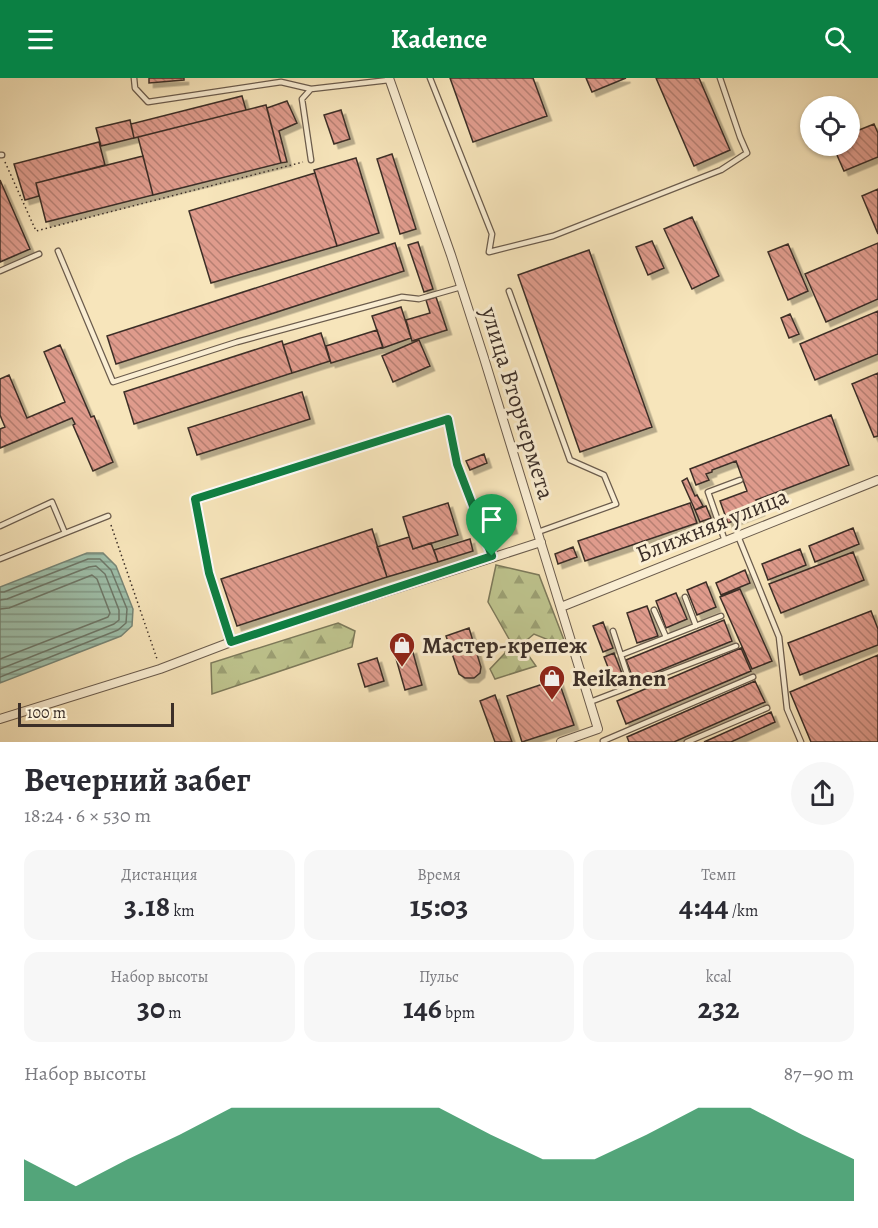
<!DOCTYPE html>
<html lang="ru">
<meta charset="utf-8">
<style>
:root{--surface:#fff;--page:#f7f7f7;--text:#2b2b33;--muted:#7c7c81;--accent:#0b8043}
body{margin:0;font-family:Alegreya,serif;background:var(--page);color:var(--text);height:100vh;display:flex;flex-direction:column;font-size:22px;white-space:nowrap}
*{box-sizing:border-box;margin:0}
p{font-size:20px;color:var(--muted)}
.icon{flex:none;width:33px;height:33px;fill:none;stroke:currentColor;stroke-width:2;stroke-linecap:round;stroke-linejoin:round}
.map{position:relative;height:664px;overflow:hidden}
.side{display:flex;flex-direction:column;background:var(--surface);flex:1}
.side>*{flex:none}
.controls{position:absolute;left:800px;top:18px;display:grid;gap:12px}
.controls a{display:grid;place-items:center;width:60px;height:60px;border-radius:50%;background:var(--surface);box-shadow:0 2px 4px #0004;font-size:30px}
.scale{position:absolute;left:18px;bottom:15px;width:156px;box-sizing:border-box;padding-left:6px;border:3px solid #3c2f28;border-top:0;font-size:16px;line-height:21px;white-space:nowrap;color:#3c2f28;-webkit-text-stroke:4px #faeed3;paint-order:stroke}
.pin{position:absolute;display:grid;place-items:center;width:51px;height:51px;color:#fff;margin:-62px -26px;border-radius:50% 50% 50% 0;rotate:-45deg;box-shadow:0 0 6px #0007}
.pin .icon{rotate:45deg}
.round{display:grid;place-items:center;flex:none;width:63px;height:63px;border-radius:32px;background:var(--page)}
.overview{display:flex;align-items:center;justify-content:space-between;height:102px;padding:0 24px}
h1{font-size:33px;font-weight:600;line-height:45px}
.stats{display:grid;grid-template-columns:repeat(3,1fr);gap:9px;height:102px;padding:6px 24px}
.stats div{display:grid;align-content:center;border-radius:15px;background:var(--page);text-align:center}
.stats b{font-size:30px;font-weight:600}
.stats small{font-size:16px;font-weight:400}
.stats p{font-size:16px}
.chart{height:168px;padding:12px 24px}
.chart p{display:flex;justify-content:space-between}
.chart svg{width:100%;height:108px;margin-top:6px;fill:var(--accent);opacity:.7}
header{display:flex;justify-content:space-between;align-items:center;height:78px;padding:0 24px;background:var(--accent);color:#fff;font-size:27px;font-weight:600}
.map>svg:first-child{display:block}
.forest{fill:url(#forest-firs);stroke:#7d7a5b;stroke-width:1.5}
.water{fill:url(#water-rules);stroke:#778677;stroke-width:1.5}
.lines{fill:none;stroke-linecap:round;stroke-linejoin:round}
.shore{stroke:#6d786a;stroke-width:1.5}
.building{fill:url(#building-back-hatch);stroke:#3c2f28;stroke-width:1.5;filter:url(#shadow)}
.service-casing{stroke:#6b5c4d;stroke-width:7}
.minor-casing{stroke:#6b5c4d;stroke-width:10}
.path{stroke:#3c2f28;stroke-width:1.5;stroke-dasharray:1.5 3;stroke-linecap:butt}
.service{stroke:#faeed3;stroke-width:4.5}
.minor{stroke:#faeed3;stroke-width:8}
.route-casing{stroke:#fff;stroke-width:12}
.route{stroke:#0b8043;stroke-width:8}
.labels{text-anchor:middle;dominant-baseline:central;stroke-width:6;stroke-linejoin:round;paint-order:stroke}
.street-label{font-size:24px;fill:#3c2f28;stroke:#faeed3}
.poi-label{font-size:24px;font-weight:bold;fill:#3c2f28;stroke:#faeed3;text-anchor:start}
</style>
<header><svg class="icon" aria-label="menu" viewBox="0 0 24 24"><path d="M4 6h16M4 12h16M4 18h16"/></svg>Kadence<svg class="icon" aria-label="search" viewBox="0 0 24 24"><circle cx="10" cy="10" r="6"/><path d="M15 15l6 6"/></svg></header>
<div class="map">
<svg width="878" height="664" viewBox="0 0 878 664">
<defs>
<pattern id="forest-firs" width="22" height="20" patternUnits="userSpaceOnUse" patternTransform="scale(1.5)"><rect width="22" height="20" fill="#bec48e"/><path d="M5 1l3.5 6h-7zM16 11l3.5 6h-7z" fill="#9ca074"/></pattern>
<pattern id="water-rules" width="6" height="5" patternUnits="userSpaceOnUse" patternTransform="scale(1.5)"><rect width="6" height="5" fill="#9ec0ab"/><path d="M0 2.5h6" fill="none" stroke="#829c8b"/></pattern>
<pattern id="building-back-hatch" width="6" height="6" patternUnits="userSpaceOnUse" patternTransform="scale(1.5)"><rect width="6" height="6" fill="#df9b8c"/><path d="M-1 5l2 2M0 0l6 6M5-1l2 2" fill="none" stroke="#b67f72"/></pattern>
<filter id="shadow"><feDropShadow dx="4.5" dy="4.5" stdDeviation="0" flood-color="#0004"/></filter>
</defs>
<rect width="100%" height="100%" fill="#f7e5bb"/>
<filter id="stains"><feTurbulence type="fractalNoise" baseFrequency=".00333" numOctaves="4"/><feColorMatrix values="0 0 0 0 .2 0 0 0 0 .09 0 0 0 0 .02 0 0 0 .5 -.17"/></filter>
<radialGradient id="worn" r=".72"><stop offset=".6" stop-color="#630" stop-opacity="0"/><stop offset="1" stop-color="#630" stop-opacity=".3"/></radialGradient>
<path class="forest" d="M496 487 539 497 564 562 556 565 534 556 521 567 536 588 495 601 490 591 505 575 509 561 488 524Z
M338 545 355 553 352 569 212 616 211 585Z"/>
<path class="water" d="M87 475H103L116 488 133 531 132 548 121 558 0 605V509Z"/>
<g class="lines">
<path class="shore" d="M0 514H4L88 481H100L111 492 127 531 126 545 118 552 0 599
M0 522 7 521 89 489 96 488 105 496 119 532V542L114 546 0 591
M0 531 9 530 92 497 97 501 110 535 108 539 0 581"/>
</g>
<path class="building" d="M149 0H184V2L149 5Z
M450 0H533L547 38 473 64Z
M586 0H626L592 14Z
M656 0H699L730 72 694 88Z
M242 18 246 32 134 60 131 46Z
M287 23 297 45 279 53 287 84 281 85 267 30Z
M266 27 281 85 153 117 138 59Z
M341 32 350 61 334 66 324 37Z
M130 42 134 60 101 68 96 50Z
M874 46 878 55V79L844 93 833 68H849V56Z
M99 64 105 87 36 105 39 118 25 122 14 86Z
M392 76 416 151 400 156 377 81Z
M143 78 153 117 46 144 36 105Z
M356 80 379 155 337 168 314 92Z
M315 95 337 168 211 205 189 133Z
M0 102 30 171 0 184Z
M878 111V156L862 118Z
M692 139 719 198 692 211 664 151Z
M652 163 664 190 648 197 636 169Z
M418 164 433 211 424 214 408 167Z
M395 165 404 193 116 286 107 258Z
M878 165V221L826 244 805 196Z
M788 166 808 213 788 222 768 174Z
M589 172 652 349 580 374 518 197Z
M436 219 447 252 412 263 406 242 430 235 426 222Z
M401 229 411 260 383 270 372 238Z
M878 233V276L815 302 800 266Z
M790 236 799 256 789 260 781 240Z
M377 252 383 269 331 285 326 268Z
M321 255 330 283 292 295 283 267Z
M419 262 430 288 393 304 382 278Z
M282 263 292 295 134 346 124 314Z
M60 267 91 339 94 338 113 384 93 393 73 347 75 346 72 340 0 370V351L5 349 0 337V301L9 297 27 340 65 324 44 274Z
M878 295V358L874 359 852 306Z
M302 314 310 341 197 377 188 350Z
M831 337 849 387 756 422 760 433 728 445 720 423 747 413 736 383 712 392V394L706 396 709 402 696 407 690 391Z
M484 376 487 385 470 392 466 383Z
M687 400 695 418 697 417 703 428 695 432 682 403Z
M448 425 458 457 413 471 403 439Z
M690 425 697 445 585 483 578 463Z
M505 427 513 451 496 456 488 433Z
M706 428 711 440 700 444 695 432Z
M853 450 859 466 815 484 809 468Z
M372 451 387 499 237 548 221 501Z
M409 459 413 471 431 465 438 484 387 499 377 469Z
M470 461 473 473 438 484 434 472Z
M573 469 577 479 558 486 555 476Z
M800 471 806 487 768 502 762 486Z
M853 474 864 502 781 535 769 506Z
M745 492 750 505 721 517 716 505Z
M706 504 716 529 697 537 687 512Z
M740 511 772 583 752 591 720 519Z
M676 515 687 541 666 550 656 523Z
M647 528 658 558 637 565 627 535Z
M871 533 878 551V567L800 597 788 565Z
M724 542 732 563 634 603 626 582Z
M603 544 613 570 603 574 593 548Z
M469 550 481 589 480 595 474 600H465L459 596 446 558Z
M741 570 751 593 626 646 617 623Z
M412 571 422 607 405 612 395 577Z
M614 575 626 606 616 610 604 579Z
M878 577V664H811L790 614Z
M377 580 384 603 365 609 358 586Z
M558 601 574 647 522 664 507 618Z
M755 603 765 624 674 664H629L627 659Z
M495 617 512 664H495L480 623Z
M771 634 775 644 731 664H704Z"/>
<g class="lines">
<g class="service-casing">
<path id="service" d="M134 0 135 10 148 24 281 4 311 11
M430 0 492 156 489 174 553 158 721 92 747 75 740 59 720 0
M0 77H2
M311 82 302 21 311 11 389 2
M58 173 113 304 237 264 402 219 419 221 461 209
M0 193 39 176
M509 213 570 382 604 397 616 426 538 454
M0 448 52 424 65 455
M738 458 779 559 787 631 801 664
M725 463 708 414 740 402
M0 481 108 438
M685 519 696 548
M654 532 666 559
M613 553 631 608
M231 564 209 495 195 421 448 341 457 386 492 478
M621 577 721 538
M590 624 736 568
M603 663 753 599
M687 664 767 630"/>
</g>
<g class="minor-casing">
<path id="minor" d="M389 0 451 177 484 280 598 651 561 664
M561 529 878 402
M0 641 160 591 231 564 541 464"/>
</g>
<path class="path" d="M5 84 36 153 303 84
M111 447 157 581"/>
<use href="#service" class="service"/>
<use href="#minor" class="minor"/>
</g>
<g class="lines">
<g class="route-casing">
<path id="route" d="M448 341 457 386 492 478 231 564 209 495 195 421Z"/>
</g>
<use href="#route" class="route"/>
</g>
<defs>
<g id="shop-pin" transform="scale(1.35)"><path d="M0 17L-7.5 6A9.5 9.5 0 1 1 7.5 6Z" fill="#8f2418" stroke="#faeed3"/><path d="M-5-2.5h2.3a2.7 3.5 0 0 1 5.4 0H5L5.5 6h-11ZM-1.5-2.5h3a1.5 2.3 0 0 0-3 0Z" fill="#fff"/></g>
</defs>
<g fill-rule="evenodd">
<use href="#shop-pin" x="402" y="567"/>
<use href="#shop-pin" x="552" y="600"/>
</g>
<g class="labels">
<g class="street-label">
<text transform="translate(518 325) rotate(73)">улица Вторчермета</text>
<text transform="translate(712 447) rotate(-22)">Ближняя улица</text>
</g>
<g class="poi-label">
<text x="422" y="567">Мастер-крепеж</text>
<text x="572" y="600">Reikanen</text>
</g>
</g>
<rect width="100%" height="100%" filter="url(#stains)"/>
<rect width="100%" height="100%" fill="url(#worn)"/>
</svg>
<div class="controls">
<a><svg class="icon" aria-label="locate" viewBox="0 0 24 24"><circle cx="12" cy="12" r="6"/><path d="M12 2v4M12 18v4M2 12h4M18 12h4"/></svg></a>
</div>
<div class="scale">100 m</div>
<div class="pin" style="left:492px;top:478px;background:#1e9e55"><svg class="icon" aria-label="arrive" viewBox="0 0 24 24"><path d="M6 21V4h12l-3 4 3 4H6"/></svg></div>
</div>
<section class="side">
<div class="overview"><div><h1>Вечерний забег</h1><p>18:24 · 6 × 530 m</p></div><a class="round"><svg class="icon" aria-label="share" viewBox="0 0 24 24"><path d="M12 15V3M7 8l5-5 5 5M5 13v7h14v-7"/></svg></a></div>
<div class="stats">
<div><p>Дистанция</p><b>3.18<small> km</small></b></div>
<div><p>Время</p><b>15:03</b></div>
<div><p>Темп</p><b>4:44<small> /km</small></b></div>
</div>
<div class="stats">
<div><p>Набор высоты</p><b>30<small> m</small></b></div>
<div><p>Пульс</p><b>146<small> bpm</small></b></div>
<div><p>kcal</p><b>232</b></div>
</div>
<div class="chart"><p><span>Набор высоты</span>87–90 m</p>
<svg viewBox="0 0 160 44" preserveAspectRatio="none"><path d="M0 44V27L10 38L20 27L30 17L40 6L50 6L60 6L70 6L80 6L90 17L100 27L110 27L120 17L130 6L140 6L150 17L160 27V44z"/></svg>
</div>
</section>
